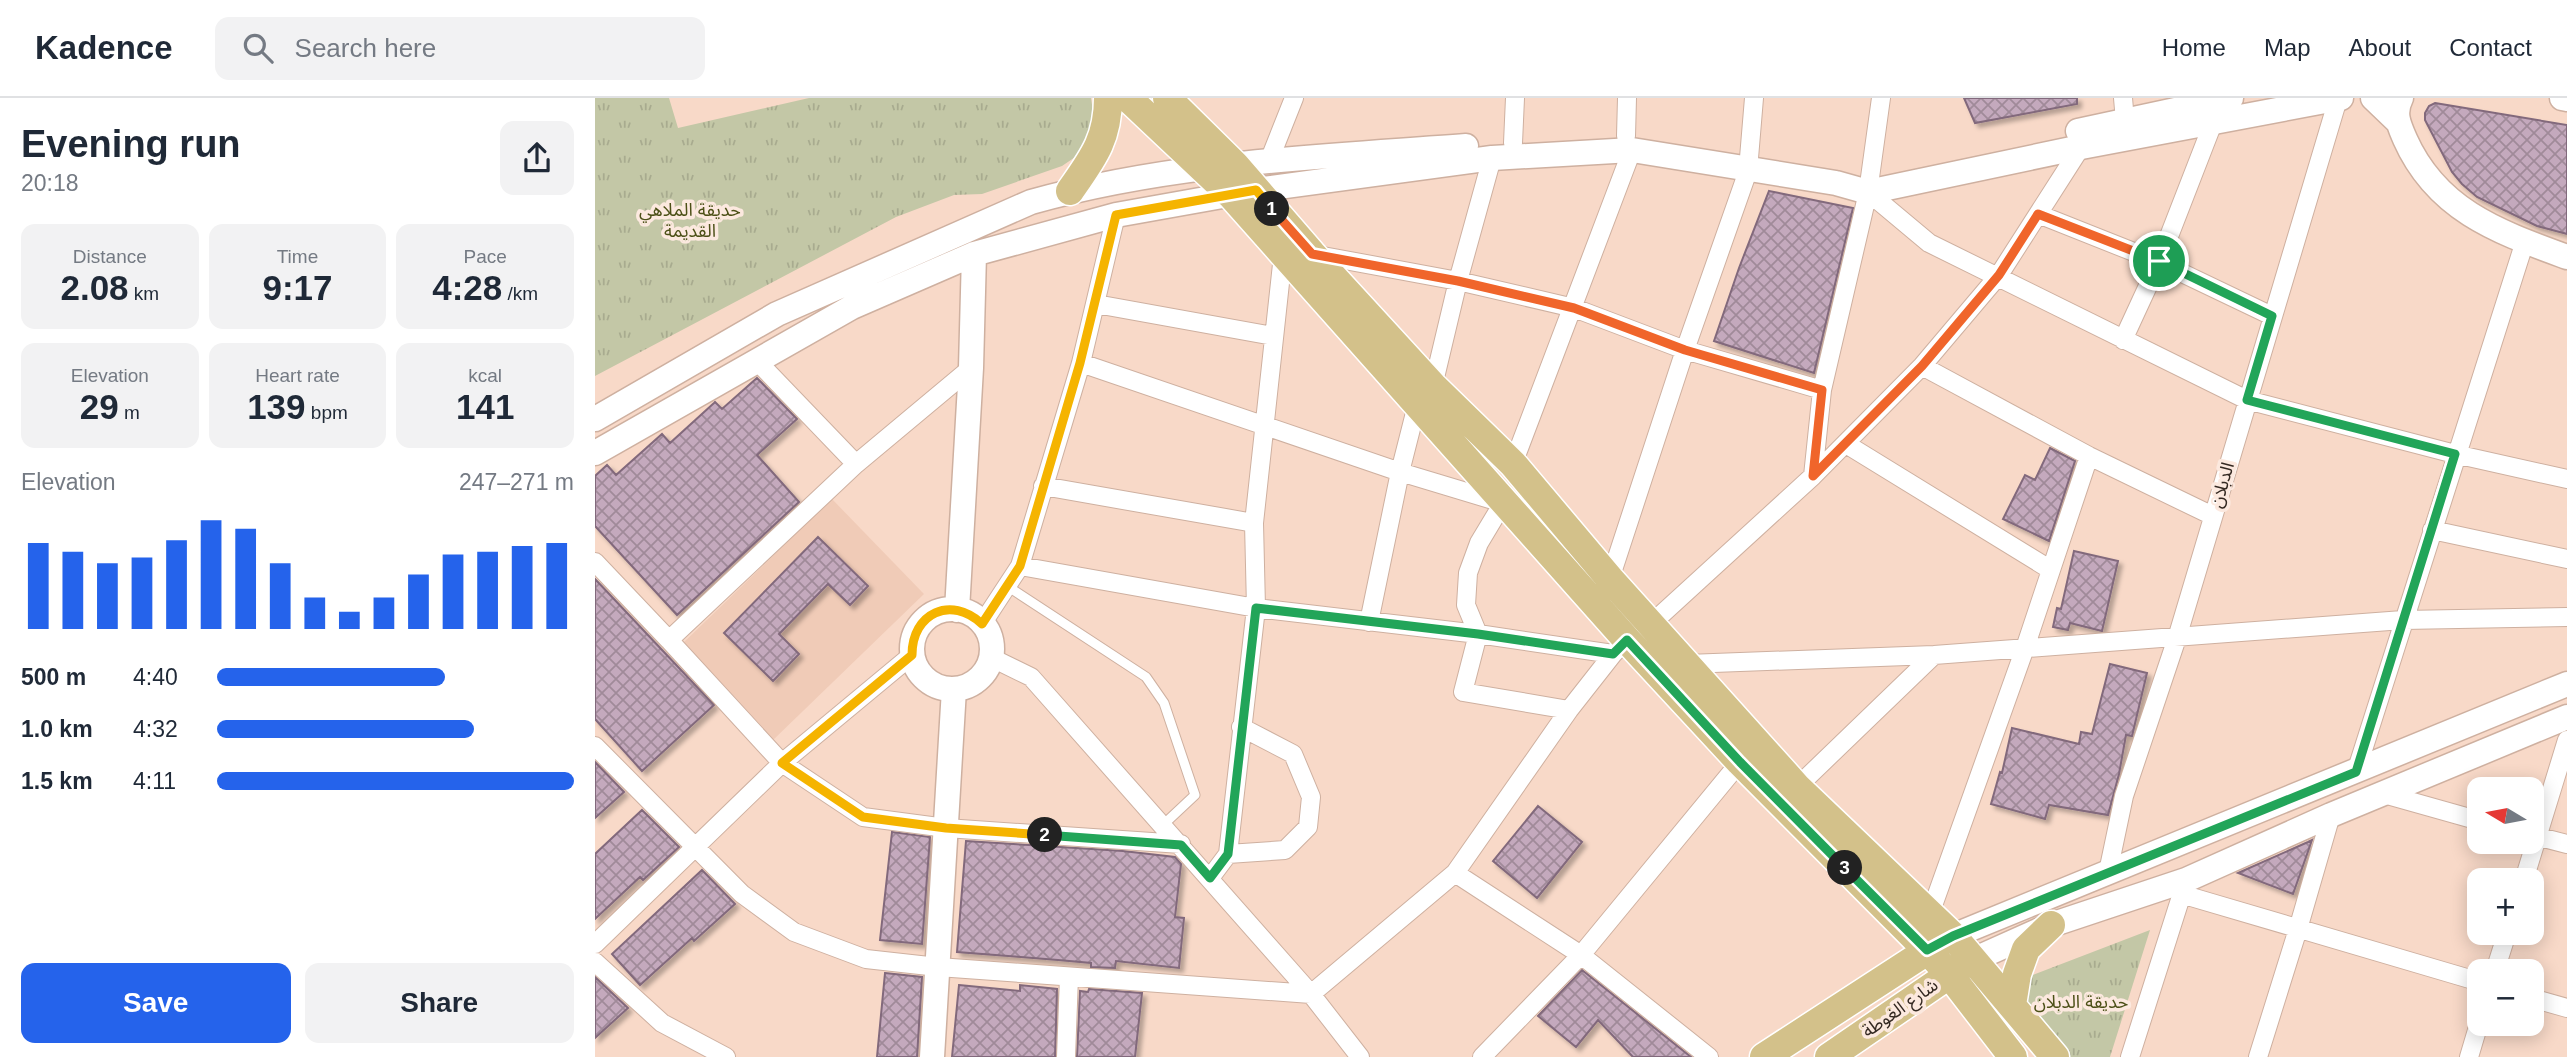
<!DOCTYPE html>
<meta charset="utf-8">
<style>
:root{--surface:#fff;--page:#f2f2f3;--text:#1f2937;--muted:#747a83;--line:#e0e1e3;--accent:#2563eb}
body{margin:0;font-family:Arial,"Noto Sans Arabic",sans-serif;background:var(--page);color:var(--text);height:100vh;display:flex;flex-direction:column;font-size:26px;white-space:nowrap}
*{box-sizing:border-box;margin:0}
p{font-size:23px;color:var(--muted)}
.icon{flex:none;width:38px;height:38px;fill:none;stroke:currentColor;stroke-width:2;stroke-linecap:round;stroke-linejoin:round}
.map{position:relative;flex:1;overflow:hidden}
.side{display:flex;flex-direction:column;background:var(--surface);width:595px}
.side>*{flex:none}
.needle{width:46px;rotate:280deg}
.controls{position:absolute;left:1872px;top:679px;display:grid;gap:14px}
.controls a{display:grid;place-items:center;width:77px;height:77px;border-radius:14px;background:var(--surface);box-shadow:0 4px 18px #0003;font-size:35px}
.pin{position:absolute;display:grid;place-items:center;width:60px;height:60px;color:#fff;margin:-30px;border:4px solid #fff;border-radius:50%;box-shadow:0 2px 7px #0007}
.km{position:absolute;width:35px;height:35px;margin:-18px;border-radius:50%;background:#222;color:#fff;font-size:19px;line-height:35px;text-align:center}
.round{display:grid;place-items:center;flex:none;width:74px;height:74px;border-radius:14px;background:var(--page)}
.headline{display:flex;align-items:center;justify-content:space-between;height:119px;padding:0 21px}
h1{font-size:38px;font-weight:800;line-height:52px}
.metrics{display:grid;grid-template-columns:repeat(3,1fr);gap:10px;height:119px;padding:7px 21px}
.metrics div{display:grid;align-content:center;border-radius:14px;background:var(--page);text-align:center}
.metrics b{font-size:35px;font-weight:800}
.metrics small{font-size:19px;font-weight:400}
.metrics p{font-size:19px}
.chart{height:196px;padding:14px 21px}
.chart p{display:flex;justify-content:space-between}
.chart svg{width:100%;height:126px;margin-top:7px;stroke:var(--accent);stroke-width:6}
.primary-button{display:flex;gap:14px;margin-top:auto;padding:14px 21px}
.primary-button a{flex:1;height:80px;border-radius:14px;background:var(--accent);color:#fff;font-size:28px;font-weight:800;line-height:80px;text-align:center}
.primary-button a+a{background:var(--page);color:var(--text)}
ul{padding:0 21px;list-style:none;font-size:23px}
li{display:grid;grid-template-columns:112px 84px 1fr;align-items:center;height:52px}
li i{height:18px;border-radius:9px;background:var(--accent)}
header{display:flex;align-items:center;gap:42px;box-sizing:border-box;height:98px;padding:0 35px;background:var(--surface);border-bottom:2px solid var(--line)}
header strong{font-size:33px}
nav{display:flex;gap:38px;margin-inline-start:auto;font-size:24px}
.search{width:490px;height:63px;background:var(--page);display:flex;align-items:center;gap:18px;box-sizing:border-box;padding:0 24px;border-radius:14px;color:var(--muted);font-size:26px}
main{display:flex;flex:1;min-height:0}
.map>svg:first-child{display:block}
.built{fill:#f0cbb7}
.grass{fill:url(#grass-tufts)}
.building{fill:url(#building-cross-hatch);stroke:#82697c;stroke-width:2;filter:url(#shadow)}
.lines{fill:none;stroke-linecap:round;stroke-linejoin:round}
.service-casing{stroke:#ceb0a0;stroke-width:11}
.minor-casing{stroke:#ceb0a0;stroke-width:20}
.secondary-casing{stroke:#ceb0a0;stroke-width:27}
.primary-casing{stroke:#fff;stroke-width:31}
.service{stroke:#fff;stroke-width:9}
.minor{stroke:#fff;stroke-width:18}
.secondary{stroke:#fff;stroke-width:24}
.primary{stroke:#d3c18a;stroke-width:28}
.split-1-casing{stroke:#fff;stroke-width:14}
.split-2-casing{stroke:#fff;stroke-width:14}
.split-3-casing{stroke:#fff;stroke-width:14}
.split-4-casing{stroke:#fff;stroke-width:14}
.split-1{stroke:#f0652b;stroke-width:9}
.split-2{stroke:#f5b400;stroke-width:9}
.split-3{stroke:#22a559;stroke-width:9}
.split-4{stroke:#22a559;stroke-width:9}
.labels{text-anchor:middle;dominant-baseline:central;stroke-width:7;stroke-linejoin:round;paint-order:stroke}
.park-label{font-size:18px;fill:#4c5017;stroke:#fce9df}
.street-label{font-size:18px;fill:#342922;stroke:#fce9df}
</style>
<header>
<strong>Kadence</strong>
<div class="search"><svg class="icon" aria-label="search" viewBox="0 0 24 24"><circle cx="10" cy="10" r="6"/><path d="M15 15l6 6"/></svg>Search here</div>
<nav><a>Home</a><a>Map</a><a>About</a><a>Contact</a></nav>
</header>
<main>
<section class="side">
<div class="headline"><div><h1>Evening run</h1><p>20:18</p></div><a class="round"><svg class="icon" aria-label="share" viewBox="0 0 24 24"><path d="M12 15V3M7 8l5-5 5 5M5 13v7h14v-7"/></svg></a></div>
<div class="metrics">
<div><p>Distance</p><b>2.08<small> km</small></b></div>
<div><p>Time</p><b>9:17</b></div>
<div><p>Pace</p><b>4:28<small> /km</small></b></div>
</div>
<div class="metrics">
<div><p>Elevation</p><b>29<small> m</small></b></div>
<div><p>Heart rate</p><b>139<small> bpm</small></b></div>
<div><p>kcal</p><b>141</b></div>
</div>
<div class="chart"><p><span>Elevation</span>247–271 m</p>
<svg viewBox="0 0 160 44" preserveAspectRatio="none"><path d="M5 44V14M15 44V17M25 44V21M35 44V19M45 44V13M55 44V6M65 44V9M75 44V21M85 44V33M95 44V38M105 44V33M115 44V25M125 44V18M135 44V17M145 44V15M155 44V14"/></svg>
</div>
<ul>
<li><b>500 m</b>4:40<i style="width:64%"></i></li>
<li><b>1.0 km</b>4:32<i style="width:72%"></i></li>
<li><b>1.5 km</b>4:11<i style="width:100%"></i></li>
</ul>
<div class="primary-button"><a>Save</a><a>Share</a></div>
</section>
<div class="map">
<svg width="1972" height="959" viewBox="0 0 1972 959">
<defs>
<pattern id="grass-tufts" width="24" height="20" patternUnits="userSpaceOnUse" patternTransform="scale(1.75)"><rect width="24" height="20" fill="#c3c7a6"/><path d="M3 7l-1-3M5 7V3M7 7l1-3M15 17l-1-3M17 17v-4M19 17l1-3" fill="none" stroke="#a8ab8f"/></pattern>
<pattern id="building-cross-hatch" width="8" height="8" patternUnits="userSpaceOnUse" patternTransform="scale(1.75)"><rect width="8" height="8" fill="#c4a9bd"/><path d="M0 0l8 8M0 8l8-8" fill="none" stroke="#a08a99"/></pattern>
<filter id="shadow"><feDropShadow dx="4" dy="4" stdDeviation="2" flood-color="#0004"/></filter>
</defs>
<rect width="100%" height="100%" fill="#f8d9c8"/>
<path class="built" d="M237 401 329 496 177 643 87 546Z"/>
<path class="grass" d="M0 0H74L83 30 214 0H496L499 20 492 51 467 68 387 96 359 97 301 119 0 278Z
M1555 832 1515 959H1475L1427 904 1435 878Z"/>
<path class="building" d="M1369 0H1482V6L1380 25Z
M1840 5 1972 27V136L1942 128 1882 99 1867 86 1857 74 1830 22V15L1834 8Z
M1174 93 1258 110 1219 275 1119 243 1144 170Z
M162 280 202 321 162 357 204 404 82 517 0 428V378L12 367 21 377 67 336 75 345 119 305 120 304 127 311Z
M1455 350 1480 363 1454 443 1408 421 1430 377 1440 382Z
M223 439 273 488 255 507 233 486 184 536 204 556 178 583 129 535Z
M1479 453 1523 463 1507 533 1475 525 1473 532 1458 529 1462 510 1466 511Z
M0 481 119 607 47 673 0 621Z
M1515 566 1552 575 1537 638 1531 637 1524 676 1513 717 1454 707 1450 721 1396 706 1405 674 1407 675 1417 630 1484 646 1486 634 1497 636Z
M0 664 29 694 0 720Z
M943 708 987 744 942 800 898 763Z
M47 712 84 749 48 782 45 779 0 821V756Z
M297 734 335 739 327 846 285 842Z
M1717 742 1698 796 1643 775 1713 744Z
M371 743 528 753 580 759 586 766 580 819 589 820 584 870 521 863 520 870 496 869V865L463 862 362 854Z
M107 772 140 806 99 843 97 840 45 887 17 856Z
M987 872 1096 959H1038L1003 922 981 949 943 918Z
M290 875 327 879 322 959H282Z
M0 879 33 910 0 940Z
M364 887 425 893V887L462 891 460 959H357Z
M494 891 547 895 540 959H482L485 893 493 894Z"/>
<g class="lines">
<g class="service-casing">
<path id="service" d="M412 488 551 579 569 605 600 697 568 727"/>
</g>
<g class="minor-casing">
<path id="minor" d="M1528 0 1530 23
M1031 38 1032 0
M918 45 920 0
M1154 60 1159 0
M674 63 699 0
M1273 94 1334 145 1652 302 1860 356 1972 381
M1443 116 1564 164 1677 218
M717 156 863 183 979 210 1090 252 1227 292
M501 206 678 238
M1528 242 1564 164 1618 25
M163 264 261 366
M486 265 805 374 908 405 884 445 873 475 871 507 883 536 868 594 974 612
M1327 268 1494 358 1618 418
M376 270 261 366 74 542 187 665 268 719 351 730 586 746
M838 288 863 183 897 60
M1251 346 1456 472
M918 366 1037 52
M1218 378 1327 268 1404 177 1486 49
M448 388 659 425
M1837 432 1972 461
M0 464 74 542
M425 468 661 510 883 536 1018 556
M1015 481 1090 252 1154 70
M774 524 805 374 822 307
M387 526 425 468 486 265 521 117
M1056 526 1218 378 1227 292 1273 94 1286 0
M1032 542 1018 556 974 612 860 775 986 857 1114 959
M1092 566 1339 557 1808 522 1972 519
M0 648 147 796 199 834 271 861 343 869 716 896 436 579 395 559
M1761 674 1930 143
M1202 689 1339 557
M1789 696 1885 723
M1937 737 1972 746
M633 756 690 752 713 729 716 699 698 656 646 629
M1513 774 1529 698 1582 540 1743 1
M615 780 633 756 661 510 659 425 688 157
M1929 782 1972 642
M1586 796 1885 884
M1335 816 1430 550 1494 358
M0 846 187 665 317 557
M0 864 67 925 131 959
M1900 873 1912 835
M1937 900 1972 910
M471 959 474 879
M765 959 716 896 860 775
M887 959 986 857 1145 664
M1535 959 1590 786
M1663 959 1703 831 1736 717
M1874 959 1885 922"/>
</g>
<g class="secondary-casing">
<path id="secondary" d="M1778 0 1803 24
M1806 0C1798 15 1804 27 1810 41 1842 113 1904 134 1972 159
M1967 0 1972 1
M1483 33 1636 0
M0 321 182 216 436 104C577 64 726 59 871 48
M0 355 257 209 379 156 521 117 661 92 897 60 1037 52 1241 85 1273 94 1486 49 1746 0
M317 551a40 40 0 1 1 80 0a40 40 0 1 1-80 0Z
M362 512 376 270 379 156
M1358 838 1972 586
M1378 862 1456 827 1591 782 1736 717 1972 619
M337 959 359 591"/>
</g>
<g class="primary-casing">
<path id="primary" d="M533 0 636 97 1032 542 1145 664 1332 852 1354 876 1418 959
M572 0 640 67 717 156 838 288 918 366 1015 481 1202 689 1358 838 1460 959
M475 93C498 60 513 41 513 0
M1417 907 1422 876 1431 851 1456 827
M1169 959 1346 844
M1234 959 1367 868"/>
</g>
<use href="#service" class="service"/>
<use href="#minor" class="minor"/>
<use href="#secondary" class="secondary"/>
<use href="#primary" class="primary"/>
</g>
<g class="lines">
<g class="split-1-casing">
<path id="split-1" d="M677 111 717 156 863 183 979 210 1090 252 1227 292 1218 378 1327 268 1404 177 1443 116 1564 163"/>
</g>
<g class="split-2-casing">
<path id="split-2" d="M450 737 351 730 268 719 187 665 317 557C317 515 356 497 387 526L425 468 485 265 521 117 661 92 677 111"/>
</g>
<g class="split-3-casing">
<path id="split-3" d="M450 737 586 747 615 780 633 756 661 510 883 536 1018 556 1032 542 1145 664 1250 770"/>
</g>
<g class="split-4-casing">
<path id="split-4" d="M1250 770 1332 852 1358 838 1761 674 1860 356 1652 302 1677 218 1564 163"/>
</g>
<use href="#split-1" class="split-1"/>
<use href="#split-2" class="split-2"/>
<use href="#split-3" class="split-3"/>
<use href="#split-4" class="split-4"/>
</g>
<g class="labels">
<g class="park-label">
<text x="95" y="112">حديقة الملاهي<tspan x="95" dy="21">القديمة</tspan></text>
<text x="1486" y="904">حديقة الدبلان</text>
</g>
<g class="street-label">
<text transform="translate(1627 387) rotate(-74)">الدبلان</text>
<text transform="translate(1305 910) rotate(-35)">شارع الغوطة</text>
</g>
</g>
</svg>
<div class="controls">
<a><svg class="needle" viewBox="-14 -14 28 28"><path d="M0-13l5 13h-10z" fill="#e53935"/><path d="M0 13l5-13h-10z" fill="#747a83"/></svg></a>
<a>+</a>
<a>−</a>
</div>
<div class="pin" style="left:1564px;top:163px;background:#1e9e55"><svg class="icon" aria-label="arrive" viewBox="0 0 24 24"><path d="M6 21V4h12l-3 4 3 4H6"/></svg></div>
<b class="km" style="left:677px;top:111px">1</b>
<b class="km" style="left:450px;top:737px">2</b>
<b class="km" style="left:1250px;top:770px">3</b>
</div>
</main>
